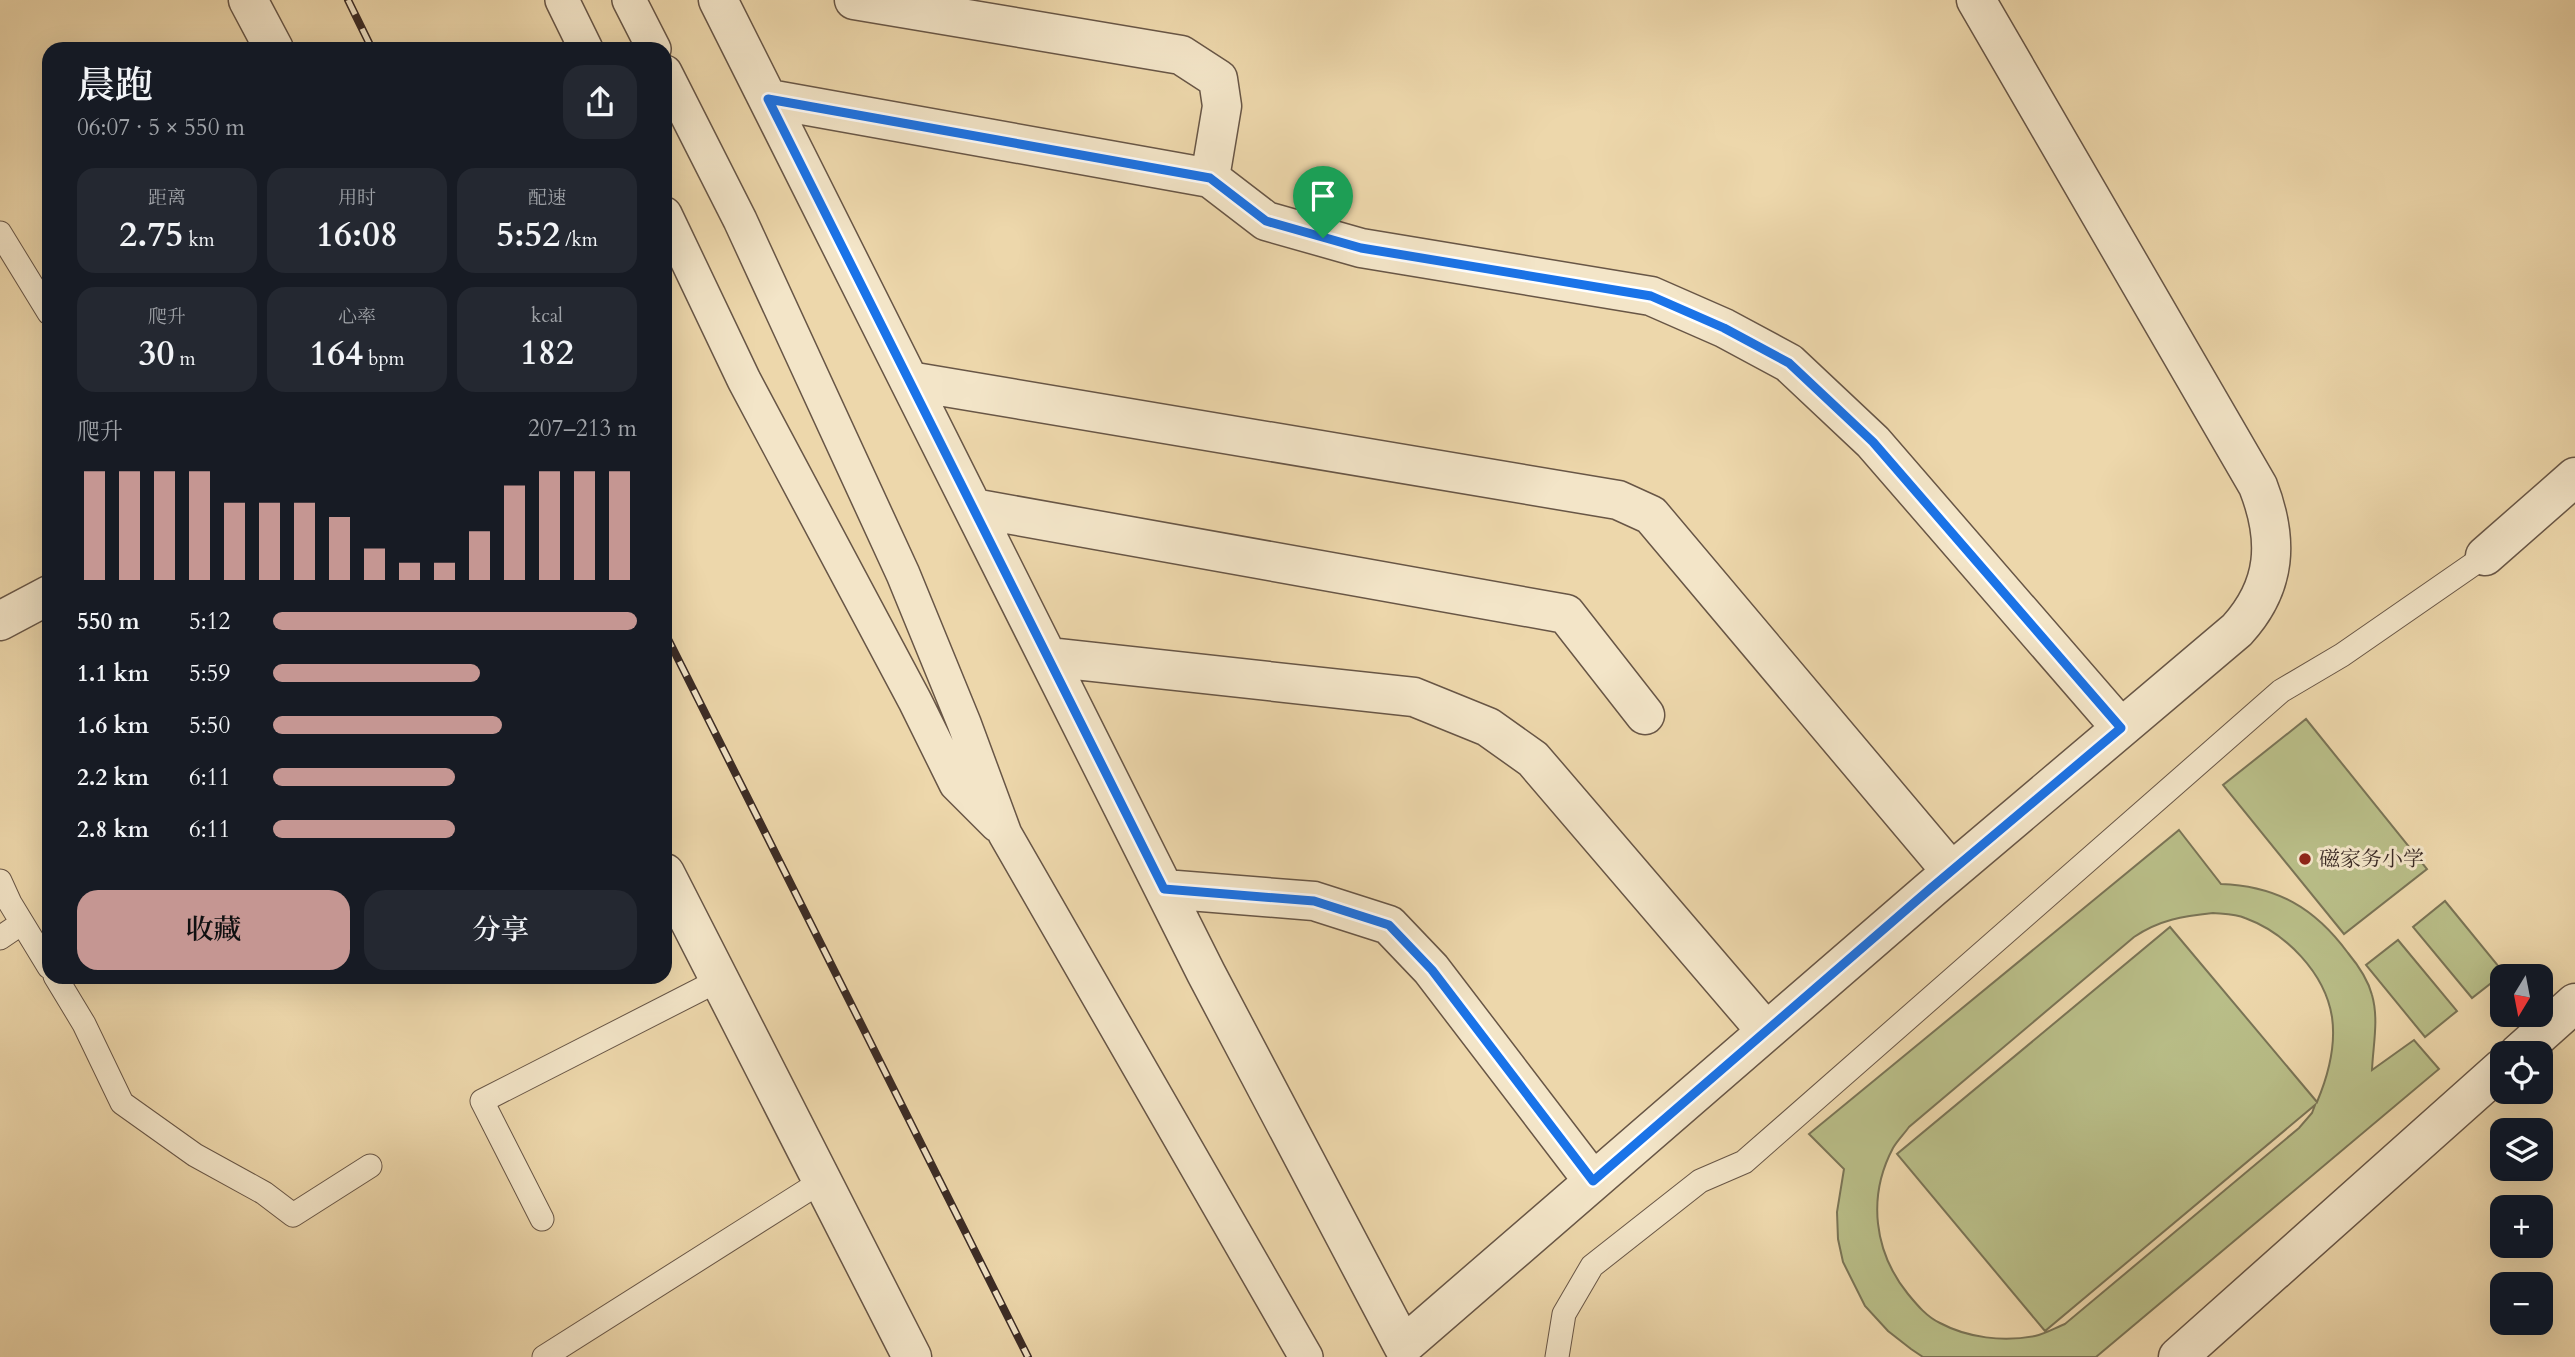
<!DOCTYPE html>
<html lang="zh">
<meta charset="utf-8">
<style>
:root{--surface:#171b24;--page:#242831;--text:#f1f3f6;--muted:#9ea1a6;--accent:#c59692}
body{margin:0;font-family:Cardo,"Noto Serif SC",serif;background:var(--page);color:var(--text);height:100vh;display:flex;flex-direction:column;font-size:26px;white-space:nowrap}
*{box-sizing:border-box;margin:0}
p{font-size:23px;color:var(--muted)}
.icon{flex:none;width:38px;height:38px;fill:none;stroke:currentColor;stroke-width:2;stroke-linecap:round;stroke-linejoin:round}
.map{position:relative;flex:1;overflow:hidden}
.drawer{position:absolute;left:42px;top:42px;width:630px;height:942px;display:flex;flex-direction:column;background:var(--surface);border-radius:21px;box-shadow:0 7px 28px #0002}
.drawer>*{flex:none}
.needle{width:46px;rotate:190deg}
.controls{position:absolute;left:2490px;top:964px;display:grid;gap:14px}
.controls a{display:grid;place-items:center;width:63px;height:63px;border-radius:14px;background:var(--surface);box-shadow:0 7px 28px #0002;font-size:35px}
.pin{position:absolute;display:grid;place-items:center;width:60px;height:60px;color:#fff;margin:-72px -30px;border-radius:50% 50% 50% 0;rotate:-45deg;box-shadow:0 0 7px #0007}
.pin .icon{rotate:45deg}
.round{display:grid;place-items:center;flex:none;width:74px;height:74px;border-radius:21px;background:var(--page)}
.head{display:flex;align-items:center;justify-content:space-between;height:119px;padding:0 35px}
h1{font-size:38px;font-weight:600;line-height:52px}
.stats{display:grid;grid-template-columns:repeat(3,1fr);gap:10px;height:119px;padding:7px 35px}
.stats div{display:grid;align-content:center;border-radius:18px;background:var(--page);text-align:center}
.stats b{font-size:35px;font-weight:600}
.stats small{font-size:19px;font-weight:400}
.stats p{font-size:19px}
.chart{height:196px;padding:14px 35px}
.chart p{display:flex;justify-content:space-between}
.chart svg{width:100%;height:126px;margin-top:7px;stroke:var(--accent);stroke-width:6}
.cta{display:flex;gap:14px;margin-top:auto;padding:14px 35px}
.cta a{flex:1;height:80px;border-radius:21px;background:var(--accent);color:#111;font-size:28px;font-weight:600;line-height:80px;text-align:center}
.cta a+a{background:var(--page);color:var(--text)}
ul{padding:0 35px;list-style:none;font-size:23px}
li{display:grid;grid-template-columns:112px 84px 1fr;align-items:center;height:52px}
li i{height:18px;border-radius:9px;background:var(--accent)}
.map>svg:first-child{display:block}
.green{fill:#b9be88;stroke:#7a7456;stroke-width:2;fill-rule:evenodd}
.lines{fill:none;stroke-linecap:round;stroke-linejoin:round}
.service-casing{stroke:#685646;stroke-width:25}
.pedestrian-casing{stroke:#685646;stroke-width:36}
.minor-casing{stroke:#685646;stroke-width:41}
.tertiary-casing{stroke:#685646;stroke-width:41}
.service{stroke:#f3e5c8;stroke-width:23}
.pedestrian{stroke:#f3e5c8;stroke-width:33}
.minor{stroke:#f3e5c8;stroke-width:38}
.tertiary{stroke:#f3e5c8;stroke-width:38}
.rail-casing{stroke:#3b2b25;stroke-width:8}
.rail{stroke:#f3e5c8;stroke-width:5;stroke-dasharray:16;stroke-linecap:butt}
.route-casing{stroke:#fff;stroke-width:14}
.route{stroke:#1a73e8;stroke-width:9}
.poi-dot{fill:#8f2418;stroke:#f3e5c8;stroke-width:2.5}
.labels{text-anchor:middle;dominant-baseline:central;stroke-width:6;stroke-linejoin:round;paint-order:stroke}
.poi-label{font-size:21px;fill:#3b2b25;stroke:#f3e5c8;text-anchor:start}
</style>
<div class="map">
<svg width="2575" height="1357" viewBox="0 0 2575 1357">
<rect width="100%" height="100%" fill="#edd7ab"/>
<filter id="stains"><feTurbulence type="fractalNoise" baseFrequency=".00286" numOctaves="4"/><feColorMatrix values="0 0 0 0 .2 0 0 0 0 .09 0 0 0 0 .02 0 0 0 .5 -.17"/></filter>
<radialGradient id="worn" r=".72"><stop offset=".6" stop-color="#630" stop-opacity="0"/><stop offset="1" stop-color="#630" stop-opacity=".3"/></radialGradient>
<path class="green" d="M2306 719 2427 869 2344 934 2223 785Z
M2179 830 2221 884C2277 886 2315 908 2348 953 2358 965 2368 980 2372 995 2379 1019 2373 1046 2372 1070L2414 1040 2439 1069 2096 1357H1923L1911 1349 1888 1331 1865 1306 1843 1262 1838 1239 1837 1212 1844 1169 1809 1134ZM2213 913C2223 914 2236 914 2245 918 2286 933 2325 973 2332 1017 2336 1045 2328 1076 2317 1102L2170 927 1897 1154 2045 1331 2315 1105 2312 1113 2299 1128 2065 1324C2055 1328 2045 1334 2035 1336 2003 1342 1968 1338 1940 1323 1927 1317 1917 1305 1908 1294 1874 1252 1867 1197 1893 1148 1897 1141 1904 1134 1909 1127L2134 937C2159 920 2183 916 2213 913Z
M2445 901 2504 973 2472 998 2413 927Z
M2398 940 2457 1011 2425 1037 2366 965Z"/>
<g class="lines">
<g class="service-casing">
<path id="service" d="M0 233 49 313
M0 881 10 903 49 967
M0 938 22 923
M55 976 84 1024 122 1103 195 1155 264 1193 293 1215 370 1166
M542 1219 482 1101 719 980
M544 1357 822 1181
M1557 1357 1564 1314 1592 1266 1700 1181 1744 1162 2281 691 2342 655 2485 556"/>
</g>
<g class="pedestrian-casing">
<path id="pedestrian" d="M562 0 586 49
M629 0 654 49
M665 72 740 220 903 574 964 723 1005 834 1306 1357
M665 214 744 380 915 701 956 784 997 825"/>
</g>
<g class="minor-casing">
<path id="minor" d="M248 0 274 49
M718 0 1206 973 1403 1346 1931 889 2237 630C2277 586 2279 540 2258 486L1976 0
M854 0 1181 55 1218 79 1222 106 1210 178
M769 99 1210 178 1266 221 1361 248 1651 296 1724 328 1789 363 1873 442 2121 728
M909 381 1618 500 1651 515 1951 871
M973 508 1566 614 1645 715
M2485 556 2575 477
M1048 657 1414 697 1488 727 1533 759 1766 1031
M1164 889 1314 901 1389 925 1431 969 1593 1181
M2518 1054 2575 1003
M2178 1357 2502 1068"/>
</g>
<g class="tertiary-casing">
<path id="tertiary" d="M0 621 49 595
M665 873 912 1357"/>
</g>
<use href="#service" class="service"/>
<use href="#pedestrian" class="pedestrian"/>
<use href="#minor" class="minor"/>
<use href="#tertiary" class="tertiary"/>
<g class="rail-casing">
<path id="rail" d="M348 0 372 49
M665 633 1028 1357"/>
</g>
<use href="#rail" class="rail"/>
</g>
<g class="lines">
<g class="route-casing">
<path id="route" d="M768 99 1210 178 1266 221 1361 248 1651 296 1724 328 1789 363 1873 442 2121 728 1930 889 1593 1181 1432 970 1389 925 1314 901 1164 889Z"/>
</g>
<use href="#route" class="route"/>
</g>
<circle class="poi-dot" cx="2305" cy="859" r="7"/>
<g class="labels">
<g class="poi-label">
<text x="2319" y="859">磁家务小学</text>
</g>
</g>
<rect width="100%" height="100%" filter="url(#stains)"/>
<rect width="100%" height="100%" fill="url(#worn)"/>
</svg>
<div class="controls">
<a><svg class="needle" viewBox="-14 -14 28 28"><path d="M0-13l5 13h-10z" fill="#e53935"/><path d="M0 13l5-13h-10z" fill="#9ea1a6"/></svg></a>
<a><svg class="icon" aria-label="locate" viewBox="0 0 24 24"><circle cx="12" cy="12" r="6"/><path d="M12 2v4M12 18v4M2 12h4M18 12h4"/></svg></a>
<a><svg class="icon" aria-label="layers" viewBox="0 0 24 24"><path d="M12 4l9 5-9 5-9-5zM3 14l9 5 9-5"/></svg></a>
<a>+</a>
<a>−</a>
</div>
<div class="pin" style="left:1323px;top:238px;background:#1e9e55"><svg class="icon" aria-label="arrive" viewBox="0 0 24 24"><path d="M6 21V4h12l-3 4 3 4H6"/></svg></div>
<section class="drawer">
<div class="head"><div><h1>晨跑</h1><p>06:07 · 5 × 550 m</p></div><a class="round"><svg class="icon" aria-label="share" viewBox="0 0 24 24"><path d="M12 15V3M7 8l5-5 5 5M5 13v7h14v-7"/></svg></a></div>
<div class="stats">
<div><p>距离</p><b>2.75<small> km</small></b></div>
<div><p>用时</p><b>16:08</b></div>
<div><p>配速</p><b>5:52<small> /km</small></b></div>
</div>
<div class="stats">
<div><p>爬升</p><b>30<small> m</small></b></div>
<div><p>心率</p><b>164<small> bpm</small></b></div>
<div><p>kcal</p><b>182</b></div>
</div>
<div class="chart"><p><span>爬升</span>207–213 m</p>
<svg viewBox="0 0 160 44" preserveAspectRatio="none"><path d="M5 44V6M15 44V6M25 44V6M35 44V6M45 44V17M55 44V17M65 44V17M75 44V22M85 44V33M95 44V38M105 44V38M115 44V27M125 44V11M135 44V6M145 44V6M155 44V6"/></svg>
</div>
<ul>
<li><b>550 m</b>5:12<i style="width:100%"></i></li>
<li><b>1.1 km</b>5:59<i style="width:57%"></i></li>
<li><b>1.6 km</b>5:50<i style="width:63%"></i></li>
<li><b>2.2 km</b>6:11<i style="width:50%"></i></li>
<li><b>2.8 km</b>6:11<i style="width:50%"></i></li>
</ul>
<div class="cta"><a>收藏</a><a>分享</a></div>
</section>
</div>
